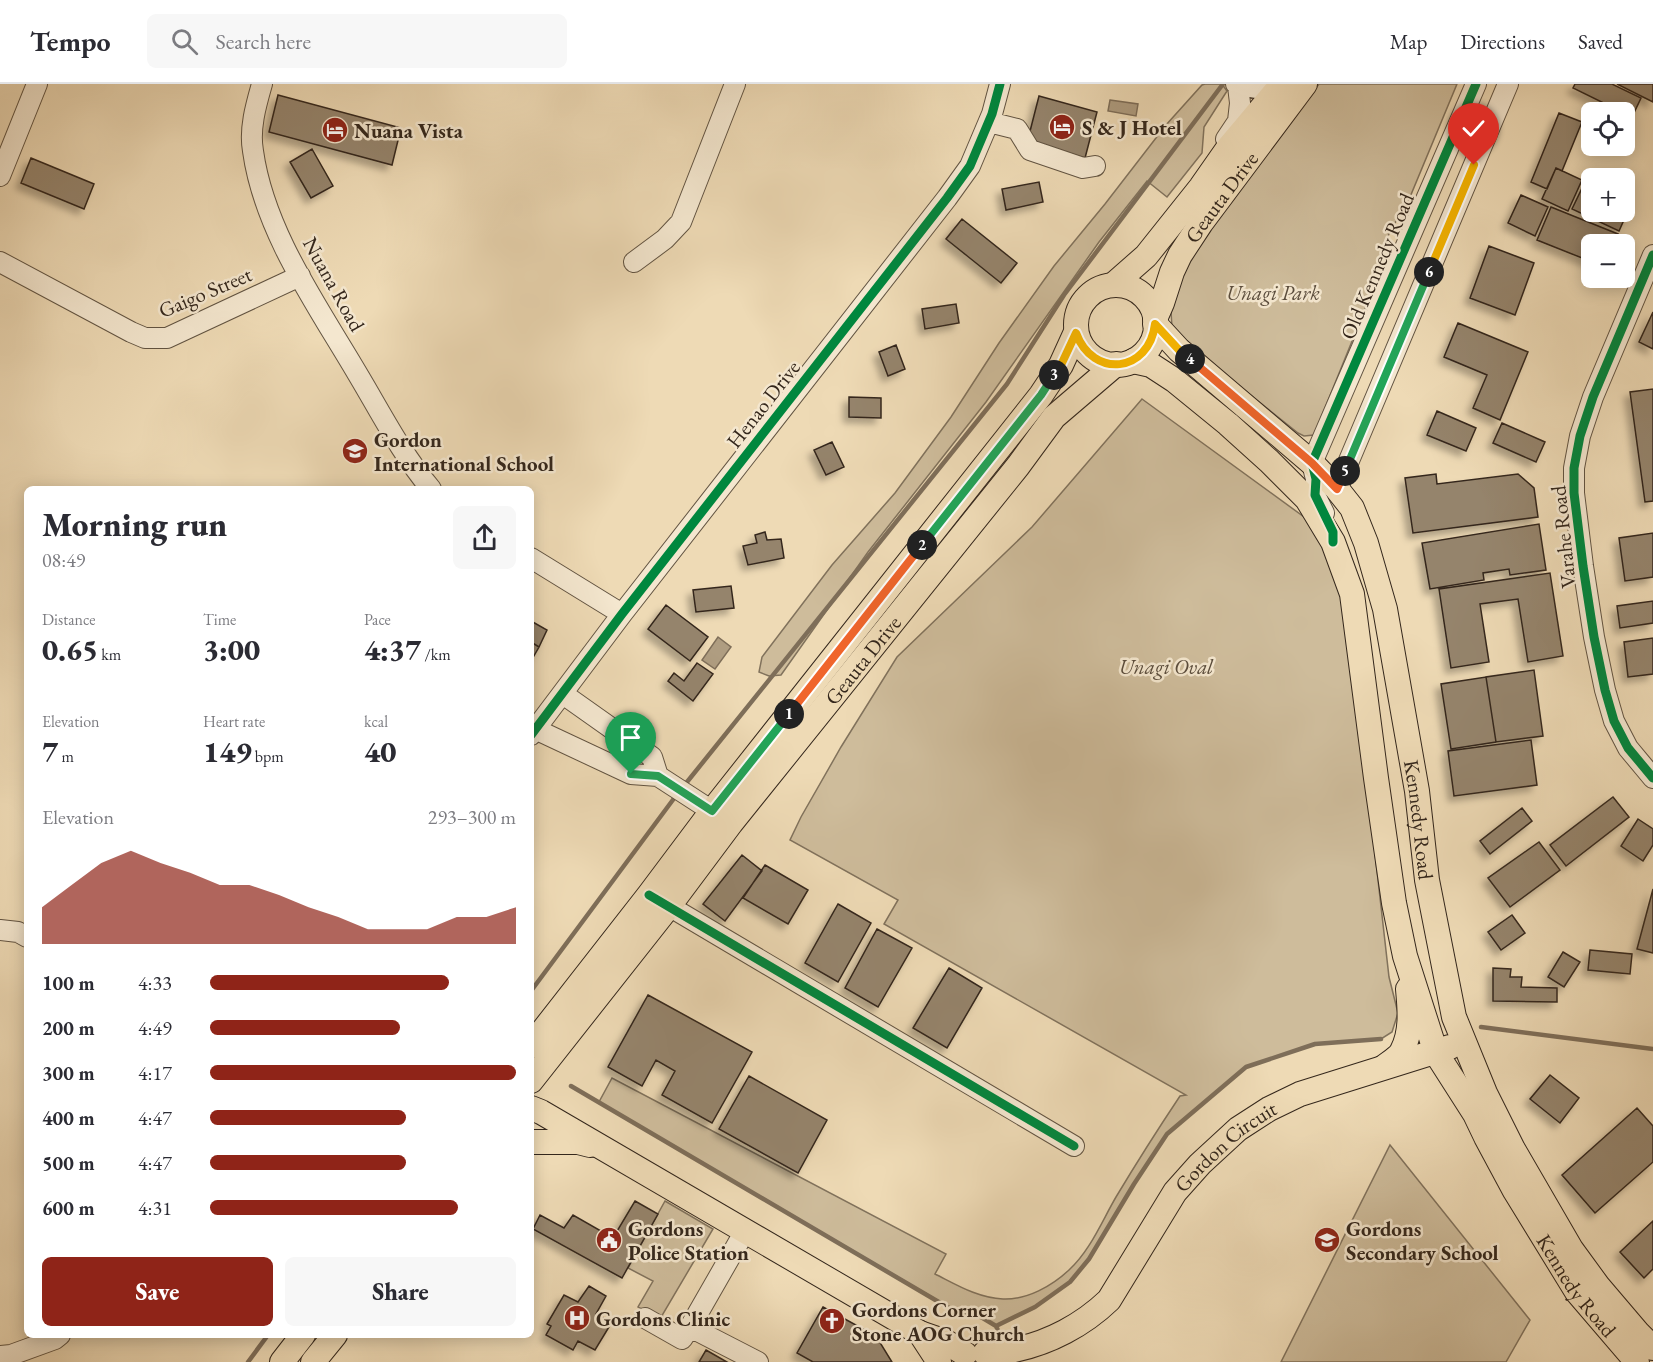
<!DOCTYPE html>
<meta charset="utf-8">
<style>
:root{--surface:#fff;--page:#f7f7f7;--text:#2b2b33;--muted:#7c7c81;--line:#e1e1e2;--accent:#8f2418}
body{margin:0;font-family:"EB Garamond",serif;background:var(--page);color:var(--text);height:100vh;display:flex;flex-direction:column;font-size:22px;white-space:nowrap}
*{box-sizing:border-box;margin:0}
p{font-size:20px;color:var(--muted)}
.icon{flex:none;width:33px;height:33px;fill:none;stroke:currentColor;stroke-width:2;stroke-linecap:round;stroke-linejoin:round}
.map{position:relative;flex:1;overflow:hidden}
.side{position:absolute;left:24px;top:402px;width:510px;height:852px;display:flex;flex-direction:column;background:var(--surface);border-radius:9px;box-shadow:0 3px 15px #0003}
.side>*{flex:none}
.tools{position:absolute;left:1581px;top:18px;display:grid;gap:12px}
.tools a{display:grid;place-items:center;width:54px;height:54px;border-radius:9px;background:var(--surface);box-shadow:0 3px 15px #0003;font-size:30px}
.pin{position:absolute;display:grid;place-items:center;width:51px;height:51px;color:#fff;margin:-62px -26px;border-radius:50% 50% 50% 0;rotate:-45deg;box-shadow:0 0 6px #0007}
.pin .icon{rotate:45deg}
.km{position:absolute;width:30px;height:30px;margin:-15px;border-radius:50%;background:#222;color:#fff;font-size:16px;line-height:30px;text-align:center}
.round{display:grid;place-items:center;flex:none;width:63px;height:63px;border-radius:9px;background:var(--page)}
.overview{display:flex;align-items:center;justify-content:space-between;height:102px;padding:0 18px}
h1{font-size:33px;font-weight:800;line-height:45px}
.metrics{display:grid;grid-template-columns:repeat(3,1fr);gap:9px;height:102px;padding:6px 18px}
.metrics div{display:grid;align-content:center}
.metrics b{font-size:30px;font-weight:800}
.metrics small{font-size:16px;font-weight:400}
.metrics p{font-size:16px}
.chart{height:168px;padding:12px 18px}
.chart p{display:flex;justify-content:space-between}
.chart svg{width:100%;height:108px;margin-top:6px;fill:var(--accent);opacity:.7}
.button{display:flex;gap:12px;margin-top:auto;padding:12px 18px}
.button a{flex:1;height:69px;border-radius:9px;background:var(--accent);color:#fff;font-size:24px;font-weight:800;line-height:69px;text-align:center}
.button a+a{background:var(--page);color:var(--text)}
ul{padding:0 18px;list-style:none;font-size:20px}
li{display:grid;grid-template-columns:96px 72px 1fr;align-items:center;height:45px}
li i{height:15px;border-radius:8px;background:var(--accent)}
header{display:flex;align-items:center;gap:36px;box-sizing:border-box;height:84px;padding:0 30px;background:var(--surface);border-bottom:2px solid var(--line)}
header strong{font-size:28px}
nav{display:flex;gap:33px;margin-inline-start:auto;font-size:21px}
.search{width:420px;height:54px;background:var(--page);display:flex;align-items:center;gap:15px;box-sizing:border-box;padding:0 21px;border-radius:9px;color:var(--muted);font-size:22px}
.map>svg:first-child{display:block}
.green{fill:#cebc9b;stroke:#81725c;stroke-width:1.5}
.water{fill:#af9d81;stroke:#7e6e59;stroke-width:1.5}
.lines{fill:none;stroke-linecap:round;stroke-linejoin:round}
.stream{stroke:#7e6e59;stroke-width:4.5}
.building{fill:#95846c;stroke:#34271c;stroke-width:1.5;filter:url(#shadow)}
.minor-casing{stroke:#625442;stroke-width:22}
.major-casing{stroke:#34271c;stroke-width:26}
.minor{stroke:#f4e7cf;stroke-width:20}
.major{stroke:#eedab5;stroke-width:24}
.cycleway-casing{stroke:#f4e7cf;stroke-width:13}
.cycleway{stroke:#00873e;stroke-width:9}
.split-1-casing{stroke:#fff;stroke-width:12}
.split-2-casing{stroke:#fff;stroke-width:12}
.split-3-casing{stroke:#fff;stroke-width:12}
.split-4-casing{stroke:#fff;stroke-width:12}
.split-5-casing{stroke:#fff;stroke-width:12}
.split-6-casing{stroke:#fff;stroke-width:12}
.split-7-casing{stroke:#fff;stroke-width:12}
.split-1{stroke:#22a559;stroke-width:8}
.split-2{stroke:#f0652b;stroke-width:8}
.split-3{stroke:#22a559;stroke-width:8}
.split-4{stroke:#f5b400;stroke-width:8}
.split-5{stroke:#f0652b;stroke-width:8}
.split-6{stroke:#22a559;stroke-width:8}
.split-7{stroke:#f5b400;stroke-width:8}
.labels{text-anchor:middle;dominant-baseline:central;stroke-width:5;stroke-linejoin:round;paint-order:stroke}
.poi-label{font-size:21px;font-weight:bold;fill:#34271c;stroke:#f4e7cf;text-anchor:start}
.street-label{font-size:21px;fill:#34271c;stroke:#f4e7cf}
.park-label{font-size:21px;font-style:italic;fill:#5a4c3c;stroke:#f4e7cf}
</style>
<header>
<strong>Tempo</strong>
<div class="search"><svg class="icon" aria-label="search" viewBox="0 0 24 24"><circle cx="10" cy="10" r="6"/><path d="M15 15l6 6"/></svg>Search here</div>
<nav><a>Map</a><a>Directions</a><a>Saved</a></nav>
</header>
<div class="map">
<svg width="1653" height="1278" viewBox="0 0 1653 1278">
<defs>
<filter id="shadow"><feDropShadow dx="-5.5" dy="5.5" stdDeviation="3" flood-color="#0004"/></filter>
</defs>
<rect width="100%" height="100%" fill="#eedab5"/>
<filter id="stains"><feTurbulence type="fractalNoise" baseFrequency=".00333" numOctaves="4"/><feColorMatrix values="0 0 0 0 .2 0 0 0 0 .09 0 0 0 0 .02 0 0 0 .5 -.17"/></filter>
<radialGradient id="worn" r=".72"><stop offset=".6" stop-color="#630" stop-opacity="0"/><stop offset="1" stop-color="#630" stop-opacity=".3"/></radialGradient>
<path class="green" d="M1205 0H1222L1227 7 1204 43 1202 69 1167 113 1147 97 1099 158 986 318 868 468 781 591 769 592 759 588 762 573 832 481 895 409 951 333 999 259 1054 182 1105 120 1166 41 1202 1Z
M1319 0H1457L1405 125C1388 145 1378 172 1376 198L1314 351 1304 352 1298 349 1178 253 1172 244 1171 227 1184 185 1199 154Z
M1142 315 1311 438 1353 533 1365 681 1389 893 1398 929 1392 948 1381 955 1315 960 1246 983 1167 1050 1134 1100 1089 1175 1070 1198 1035 1223 996 1242 981 1233 949 1223 599 1018 612 994 946 1170 935 1190C957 1201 978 1214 1003 1215 1027 1216 1052 1202 1069 1186 1090 1167 1102 1137 1116 1113 1137 1078 1158 1045 1180 1012L1186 1011 884 840 898 816 790 756 801 733 841 663 897 573 1032 443Z
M1390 1061 1530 1236 1506 1278H1281Z
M665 1117 713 1145 660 1235 638 1223 653 1197 628 1184Z"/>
<path class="water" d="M1110 16 1138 20 1136 32 1108 27Z
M718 553 731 563 715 585 702 576Z"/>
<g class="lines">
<path class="stream" d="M683 703 1007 300 1064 211 1223 0
M531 907 678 709
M1481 943 1653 965
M571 1002 949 1224 981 1233 996 1242 1035 1223 1070 1198 1089 1175 1134 1100 1167 1050 1246 983 1315 960 1381 955
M996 1242 1000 1251
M248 1278 268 1251"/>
</g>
<path class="building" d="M1575 0H1612L1641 14 1632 33 1573 4Z
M1617 0H1653V18Z
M278 11 401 44 392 81 269 48Z
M1039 12 1097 28 1085 74 1027 59Z
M1559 29 1582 38 1562 87 1556 84 1547 105 1531 98Z
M312 65 333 102 311 114 290 78Z
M31 74 94 100 84 125 21 99Z
M1556 84 1582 96 1568 127 1542 115Z
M1586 96 1592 98V128H1624V114L1632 118 1619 147 1572 125Z
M1039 98 1043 118 1006 126 1002 105Z
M1521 111 1548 123 1535 152 1508 139Z
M1551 123 1618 150 1613 160H1592V178L1537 156Z
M962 135 1017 179 1001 199 946 155Z
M1489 162 1534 179 1515 231 1470 214Z
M956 220 959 239 925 245 922 225Z
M1653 228V265L1639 258Z
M1458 239 1528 268 1500 336 1473 324 1487 291 1444 273Z
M896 261 905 285 888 292 879 268Z
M1653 305V417L1645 418 1630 308Z
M849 313 881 314V334L849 333Z
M1437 327 1476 344 1466 367 1427 351Z
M1502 339 1545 358 1536 378 1493 359Z
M832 358 844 383 826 391 814 366Z
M1436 390 1437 400 1518 390 1534 404 1538 433 1413 449 1405 394Z
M1539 440 1546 486 1510 491 1509 485 1483 489 1484 496 1430 505 1422 459Z
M765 448 767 456 781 455 784 474 748 481 743 462 757 459 755 451Z
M1653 449V493L1625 497 1619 454Z
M1550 489 1563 572 1528 578 1518 515 1480 520 1489 578 1451 584 1439 505Z
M731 502 734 524 696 528 693 506Z
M1653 517V539L1620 544 1617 522Z
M666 521 708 553 690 577 648 545Z
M531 537 547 546 539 563 531 558Z
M1653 554V590L1628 593 1624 558Z
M1653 554V590L1628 593 1624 558Z
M531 558 539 563 531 577Z
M697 579 713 590 693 617 668 597 674 589 684 597Z
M1534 586 1543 652 1496 658 1486 593Z
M1486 593 1496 658 1451 665 1441 600Z
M1531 656 1537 701 1454 712 1448 667Z
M1613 713 1629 733 1566 782 1550 761Z
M1522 724 1532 737 1490 770 1480 757Z
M1638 735 1653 745V761L1643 777 1621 762Z
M1539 758 1560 786 1510 823 1488 794Z
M742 771 762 787 725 837 703 820Z
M765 781 808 806 788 840 743 814Z
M1653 805V869L1637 865Z
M838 820 871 839 838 898 805 879Z
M1512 831 1525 849 1501 866 1488 848Z
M877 845 912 864 878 923 845 904Z
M1590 866 1632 870 1630 890 1588 886Z
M1563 868 1580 878 1564 903 1548 893Z
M949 884 982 904 947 964 913 944Z
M1493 884 1511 885 1510 893H1522L1521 903 1557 904V918L1493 917Z
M648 911 752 968 712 1039 662 1011 675 987 656 976 642 1002 608 983Z
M1550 991 1579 1014 1560 1039 1530 1015Z
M749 992 827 1036 798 1089 719 1045Z
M1637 1024 1653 1042V1078L1595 1129 1562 1091Z
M635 1117 658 1130 622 1194 533 1145 540 1131 564 1144 573 1131 613 1154Z
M1653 1137V1185L1644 1194 1620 1168Z
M589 1202 606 1212 596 1230 612 1238 595 1266 578 1257 573 1266 546 1251 551 1242 547 1240 564 1211 578 1218Z
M823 1223 876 1252 892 1278H813L797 1269Z
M706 1266 727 1278H699Z"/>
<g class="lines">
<g class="minor-casing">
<path id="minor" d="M262 0C256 21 249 45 253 67 264 147 317 221 357 289 381 329 401 369 431 405
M1236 0 1271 7 1280 0
M989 38 1017 45 1030 66 1083 84 1095 82
M1226 55 1238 37 1240 19 1238 2
M0 92 37 0
M1653 171 1593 313 1580 352 1574 384V409L1583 482 1594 553 1605 606 1614 637 1628 664 1653 694
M0 178 131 248 145 254H167L300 192
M634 178 665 155 681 138 735 0
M1337 405 1508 0
M1324 429 1315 411 1316 395 1312 379 1476 0
M531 474 622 530
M563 610 652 673 658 692 712 727
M535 645 631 690 658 692
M531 651 622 530 947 114 970 82 992 30 1000 0
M657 815 1074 1062
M0 846 18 848 27 853
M645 1234 682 1255 690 1243 758 1278
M690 1243 745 1147
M0 1272 11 1271 55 1255 60 1251"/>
</g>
<g class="major-casing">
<g id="major">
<path d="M1113 201 1146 172 1201 103 1229 63 1282 0"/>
<circle cx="1116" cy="241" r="40"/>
<path id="s1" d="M1155 235 1162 219 1172 188 1180 171 1201 139 1305 0"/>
<path id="s2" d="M1155 240 1179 266 1312 379 1337 405 1352 424 1366 459 1385 525 1417 707 1427 796 1454 933 1485 1009 1513 1065 1571 1165 1598 1202 1638 1249 1653 1264"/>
<path id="s3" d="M1133 277 1151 281 1174 296 1228 340 1269 377 1307 415 1333 458 1352 510 1376 694 1394 819 1405 872 1436 969 1475 1030 1486 1053 1515 1107 1577 1208 1637 1278"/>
<path d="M531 962 649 811 712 727 1041 311 1061 281 1076 248"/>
<path d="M1384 983C1389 979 1399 973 1402 967 1412 948 1410 926 1408 905"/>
<path id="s4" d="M531 997 669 822 731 739 1018 382 1054 333 1116 280"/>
<path d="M531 1024 541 1028 920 1249 946 1258 965 1270"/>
<path d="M531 1058H578L590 1061"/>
<path d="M920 1249 939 1278"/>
<path id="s5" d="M985 1269C995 1268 1005 1268 1014 1266 1049 1259 1083 1241 1109 1216L1175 1108 1200 1080 1238 1045 1269 1025 1300 1010 1450 963"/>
<path d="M282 1278 303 1251"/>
<path d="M313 1278 335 1251"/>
</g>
</g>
<use href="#minor" class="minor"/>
<use href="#major" class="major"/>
<g class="cycleway-casing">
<path id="cycleway" d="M1653 171 1593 313 1580 352 1574 384V409L1583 482 1594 553 1605 606 1614 637 1628 664 1653 694
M1333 458V448L1315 411 1316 395 1312 379 1476 0
M531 651 622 530 947 114 970 82 992 30 1000 0
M649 811 1074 1062"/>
</g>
<use href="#cycleway" class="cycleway"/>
</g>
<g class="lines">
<g class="split-1-casing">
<path id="split-1" d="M631 690 658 692 712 727 789 630"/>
</g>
<g class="split-2-casing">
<path id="split-2" d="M789 630 922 461"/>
</g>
<g class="split-3-casing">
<path id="split-3" d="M922 461 1041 311 1054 291"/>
</g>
<g class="split-4-casing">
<path id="split-4" d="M1054 291 1061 281 1076 249C1093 295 1149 289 1155 240L1179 266 1190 275"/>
</g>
<g class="split-5-casing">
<path id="split-5" d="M1190 275 1312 379 1337 405 1345 387"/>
</g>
<g class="split-6-casing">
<path id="split-6" d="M1345 387 1429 188"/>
</g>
<g class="split-7-casing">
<path id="split-7" d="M1429 188 1474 81"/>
</g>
<use href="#split-1" class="split-1"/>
<use href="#split-2" class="split-2"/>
<use href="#split-3" class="split-3"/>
<use href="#split-4" class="split-4"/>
<use href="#split-5" class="split-5"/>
<use href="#split-6" class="split-6"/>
<use href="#split-7" class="split-7"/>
</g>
<defs>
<g id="hotel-disc" transform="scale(1.35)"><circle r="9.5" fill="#8f2418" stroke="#f4e7cf"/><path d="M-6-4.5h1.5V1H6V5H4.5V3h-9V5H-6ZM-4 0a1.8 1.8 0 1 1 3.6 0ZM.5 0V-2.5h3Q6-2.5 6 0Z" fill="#fff"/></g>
<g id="school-disc" transform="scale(1.35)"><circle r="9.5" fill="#8f2418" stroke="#f4e7cf"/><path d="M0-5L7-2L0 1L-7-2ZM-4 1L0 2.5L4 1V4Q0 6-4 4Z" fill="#fff"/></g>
<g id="civic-disc" transform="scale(1.35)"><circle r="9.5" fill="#8f2418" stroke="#f4e7cf"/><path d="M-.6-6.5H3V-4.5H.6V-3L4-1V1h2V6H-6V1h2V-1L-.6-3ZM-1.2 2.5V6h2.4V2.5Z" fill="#fff"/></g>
<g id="hospital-disc" transform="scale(1.35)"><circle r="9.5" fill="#8f2418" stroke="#f4e7cf"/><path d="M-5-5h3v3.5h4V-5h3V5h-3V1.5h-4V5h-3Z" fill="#fff"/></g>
<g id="church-disc" transform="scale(1.35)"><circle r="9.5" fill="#8f2418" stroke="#f4e7cf"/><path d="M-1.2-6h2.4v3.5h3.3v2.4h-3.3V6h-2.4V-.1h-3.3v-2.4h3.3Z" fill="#fff"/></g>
</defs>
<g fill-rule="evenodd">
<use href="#hotel-disc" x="1062" y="43"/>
<use href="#hotel-disc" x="335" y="46"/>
<use href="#school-disc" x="355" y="367"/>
<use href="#civic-disc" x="609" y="1156"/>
<use href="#school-disc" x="1327" y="1156"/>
<use href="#hospital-disc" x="577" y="1234"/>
<use href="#church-disc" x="832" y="1237"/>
</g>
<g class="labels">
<g class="poi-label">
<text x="1082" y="43">S &amp; J Hotel</text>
<text x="354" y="46">Nuana Vista</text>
<text x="374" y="355">Gordon<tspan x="374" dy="24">International School</tspan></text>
<text x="628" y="1144">Gordons<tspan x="628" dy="24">Police Station</tspan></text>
<text x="1346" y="1144">Gordons<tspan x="1346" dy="24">Secondary School</tspan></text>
<text x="852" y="1225">Gordons Corner<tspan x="852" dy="24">Stone AOG Church</tspan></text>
<text x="596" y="1234">Gordons Clinic</text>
</g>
<g class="street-label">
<text stroke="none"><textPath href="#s1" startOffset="140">Geauta Drive</textPath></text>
<text transform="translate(1377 182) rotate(-67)">Old Kennedy Road</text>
<text transform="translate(334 200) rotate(61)">Nuana Road</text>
<text transform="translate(205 208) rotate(-23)">Gaigo Street</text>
<text transform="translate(763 320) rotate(-52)">Henao Drive</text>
<text transform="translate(1563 453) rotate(-96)">Varahe Road</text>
<text stroke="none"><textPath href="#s4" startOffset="536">Geauta Drive</textPath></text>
<text stroke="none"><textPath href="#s2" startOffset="590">Kennedy Road</textPath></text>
<text stroke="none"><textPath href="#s5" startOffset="333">Gordon Circuit</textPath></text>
<text stroke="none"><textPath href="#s3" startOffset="1070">Kennedy Road</textPath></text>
</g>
<g class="park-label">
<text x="1273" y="208">Unagi Park</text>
<text x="1166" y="582">Unagi Oval</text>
</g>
</g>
<rect width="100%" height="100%" filter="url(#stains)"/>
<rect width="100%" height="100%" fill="url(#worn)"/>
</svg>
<div class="tools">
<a><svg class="icon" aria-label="locate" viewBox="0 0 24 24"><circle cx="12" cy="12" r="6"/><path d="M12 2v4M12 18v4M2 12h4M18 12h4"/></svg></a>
<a>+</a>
<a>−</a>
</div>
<div class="pin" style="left:631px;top:690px;background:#1e9e55"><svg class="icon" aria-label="arrive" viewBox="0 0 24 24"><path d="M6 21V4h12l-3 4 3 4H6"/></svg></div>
<div class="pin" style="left:1474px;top:81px;background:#d93025"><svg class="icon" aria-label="check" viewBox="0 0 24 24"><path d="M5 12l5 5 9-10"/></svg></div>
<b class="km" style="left:789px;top:630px">1</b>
<b class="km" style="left:922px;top:461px">2</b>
<b class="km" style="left:1054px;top:291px">3</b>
<b class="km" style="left:1190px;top:275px">4</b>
<b class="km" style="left:1345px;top:387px">5</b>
<b class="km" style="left:1429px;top:188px">6</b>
<section class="side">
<div class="overview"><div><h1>Morning run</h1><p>08:49</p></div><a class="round"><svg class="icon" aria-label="share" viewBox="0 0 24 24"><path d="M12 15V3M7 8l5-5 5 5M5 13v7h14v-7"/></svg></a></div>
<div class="metrics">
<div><p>Distance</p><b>0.65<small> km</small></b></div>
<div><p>Time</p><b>3:00</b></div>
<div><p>Pace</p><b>4:37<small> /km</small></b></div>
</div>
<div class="metrics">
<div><p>Elevation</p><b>7<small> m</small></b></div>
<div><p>Heart rate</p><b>149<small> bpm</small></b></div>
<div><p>kcal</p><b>40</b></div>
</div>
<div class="chart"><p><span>Elevation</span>293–300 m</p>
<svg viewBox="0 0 160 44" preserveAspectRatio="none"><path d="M0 44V29L10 20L20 11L30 6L40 11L50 15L60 20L70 20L80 24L90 29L100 33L110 38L120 38L130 38L140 33L150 33L160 29V44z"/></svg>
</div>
<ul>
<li><b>100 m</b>4:33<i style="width:78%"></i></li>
<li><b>200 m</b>4:49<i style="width:62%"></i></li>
<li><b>300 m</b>4:17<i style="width:100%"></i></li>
<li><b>400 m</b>4:47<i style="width:64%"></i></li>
<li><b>500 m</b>4:47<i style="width:64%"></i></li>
<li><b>600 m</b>4:31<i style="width:81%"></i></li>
</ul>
<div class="button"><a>Save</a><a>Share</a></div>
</section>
</div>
